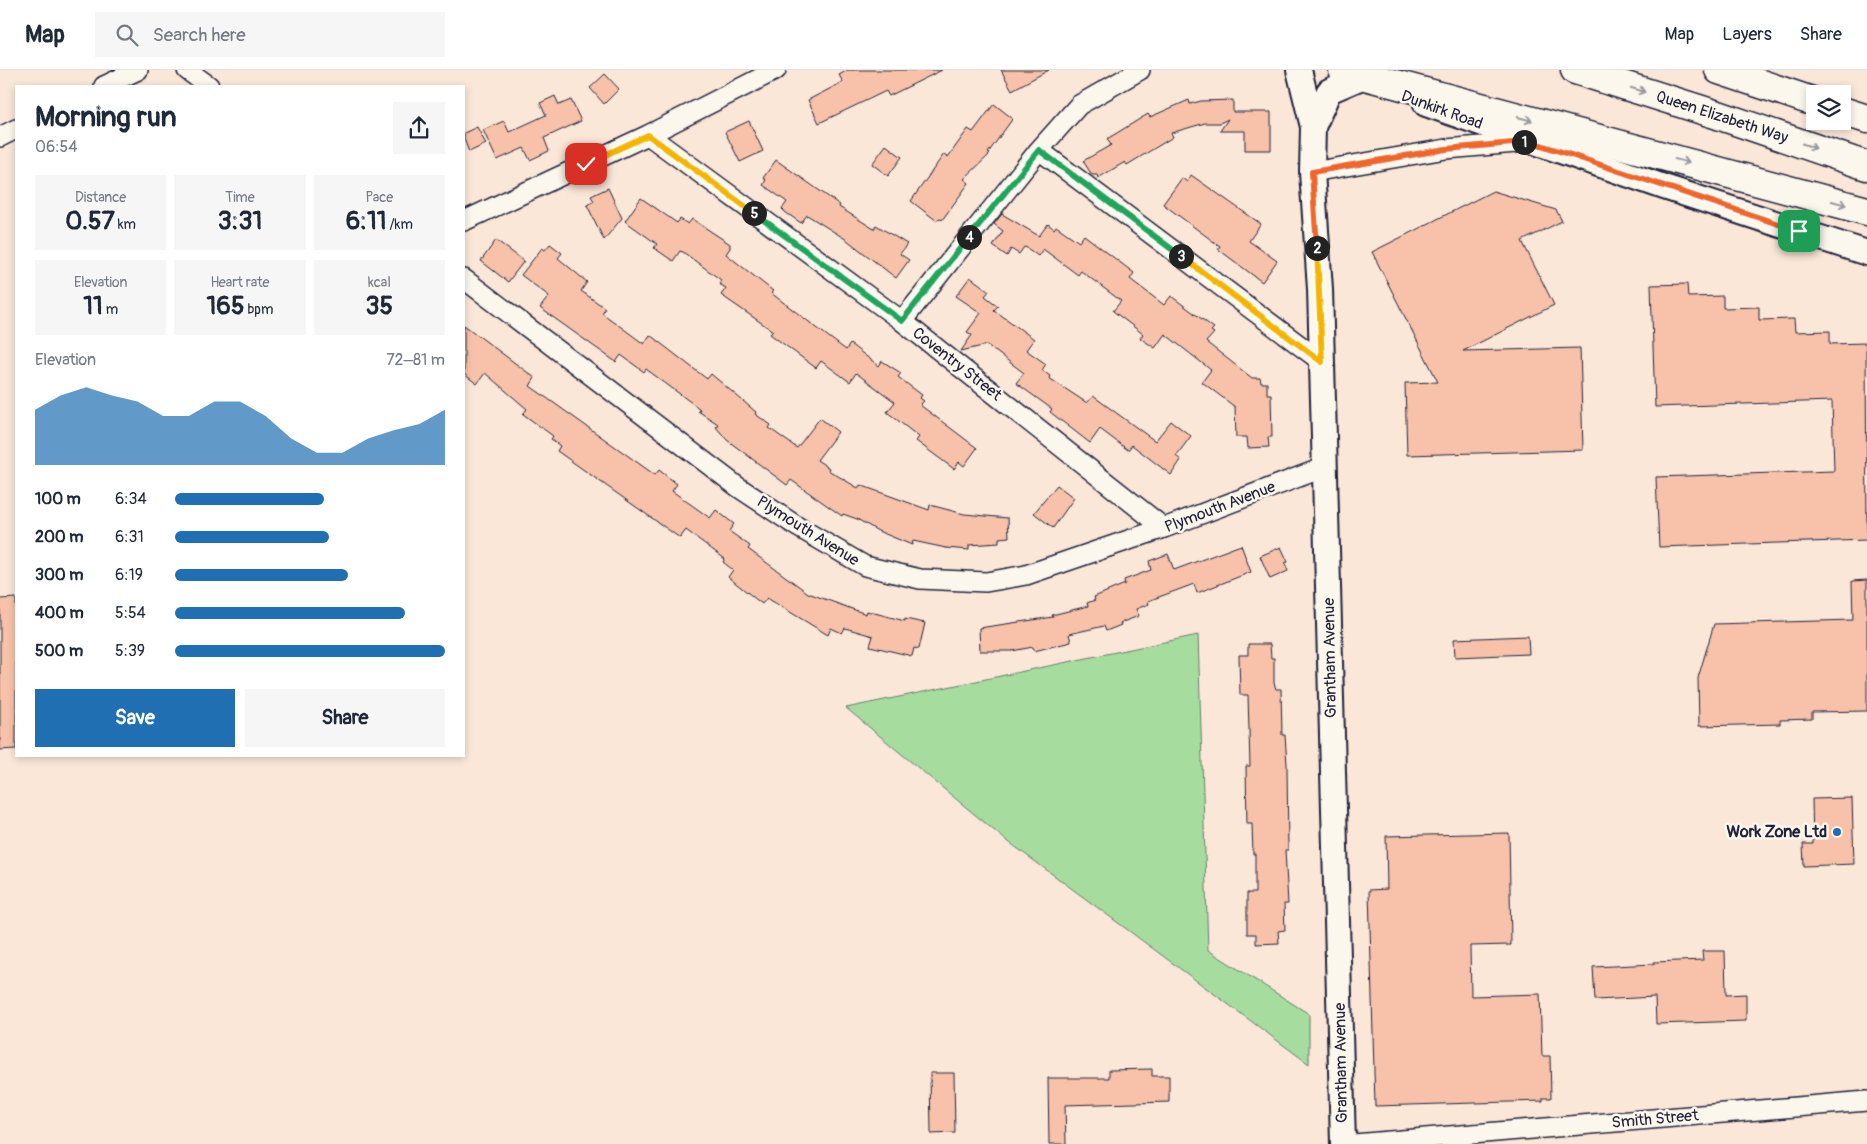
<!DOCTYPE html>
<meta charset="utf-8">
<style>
:root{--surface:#fff;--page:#f6f6f7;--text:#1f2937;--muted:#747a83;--line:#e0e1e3;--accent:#1f6fb2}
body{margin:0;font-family:Pangolin,sans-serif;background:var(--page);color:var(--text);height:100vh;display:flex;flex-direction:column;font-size:19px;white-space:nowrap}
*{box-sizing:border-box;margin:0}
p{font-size:16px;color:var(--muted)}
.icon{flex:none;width:28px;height:28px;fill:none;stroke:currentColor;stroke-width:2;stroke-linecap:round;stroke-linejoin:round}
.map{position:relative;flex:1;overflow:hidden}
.drawer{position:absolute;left:15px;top:15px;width:450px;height:672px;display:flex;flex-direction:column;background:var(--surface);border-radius:0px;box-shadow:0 2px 8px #0003}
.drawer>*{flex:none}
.buttons{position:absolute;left:1806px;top:15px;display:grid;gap:10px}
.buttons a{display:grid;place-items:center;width:45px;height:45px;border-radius:0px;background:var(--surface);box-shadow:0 2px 8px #0003;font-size:25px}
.pin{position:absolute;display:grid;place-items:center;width:42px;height:42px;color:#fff;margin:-21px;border-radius:10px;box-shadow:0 2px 8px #0006}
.km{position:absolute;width:25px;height:25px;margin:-12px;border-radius:50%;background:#222;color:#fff;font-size:14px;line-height:25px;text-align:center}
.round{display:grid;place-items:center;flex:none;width:52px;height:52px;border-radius:0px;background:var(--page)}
.overview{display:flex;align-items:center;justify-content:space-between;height:85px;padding:0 20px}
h1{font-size:28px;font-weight:700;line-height:38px}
.metrics{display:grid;grid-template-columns:repeat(3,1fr);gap:8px;height:85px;padding:5px 20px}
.metrics div{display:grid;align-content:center;border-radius:0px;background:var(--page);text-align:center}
.metrics b{font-size:25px;font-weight:700}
.metrics small{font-size:14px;font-weight:400}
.metrics p{font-size:14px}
.chart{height:140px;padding:10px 20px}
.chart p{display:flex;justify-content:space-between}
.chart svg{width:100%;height:90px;margin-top:5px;fill:var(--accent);opacity:.7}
.primary-button{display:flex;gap:10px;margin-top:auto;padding:10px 20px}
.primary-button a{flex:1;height:58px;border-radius:0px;background:var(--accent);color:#fff;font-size:20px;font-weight:700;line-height:58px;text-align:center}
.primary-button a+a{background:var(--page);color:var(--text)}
ul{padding:0 20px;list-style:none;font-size:16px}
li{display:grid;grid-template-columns:80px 60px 1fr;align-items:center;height:38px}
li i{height:12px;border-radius:6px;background:var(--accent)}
header{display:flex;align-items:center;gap:30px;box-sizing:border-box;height:70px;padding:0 25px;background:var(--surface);border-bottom:1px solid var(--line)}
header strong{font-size:24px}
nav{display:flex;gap:28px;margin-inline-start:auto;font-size:18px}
.search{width:350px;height:45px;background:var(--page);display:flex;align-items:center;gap:12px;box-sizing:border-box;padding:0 18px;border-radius:0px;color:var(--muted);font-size:19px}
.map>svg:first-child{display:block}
.green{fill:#a7dc9f;stroke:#647f6d}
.building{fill:#f7c2a9;stroke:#22223b}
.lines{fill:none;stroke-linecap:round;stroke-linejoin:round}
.minor-casing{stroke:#22223b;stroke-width:22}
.tertiary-casing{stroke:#22223b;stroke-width:28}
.motorway-casing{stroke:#22223b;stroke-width:31}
.minor{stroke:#fbf7ec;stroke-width:19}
.tertiary{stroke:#fbf7ec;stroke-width:24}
.motorway{stroke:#fbf7ec;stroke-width:28}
.oneway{stroke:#99979c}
.split-1-casing{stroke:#fff;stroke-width:10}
.split-2-casing{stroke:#fff;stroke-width:10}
.split-3-casing{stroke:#fff;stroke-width:10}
.split-4-casing{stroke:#fff;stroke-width:10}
.split-5-casing{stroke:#fff;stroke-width:10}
.split-6-casing{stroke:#fff;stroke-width:10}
.split-1{stroke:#f0652b;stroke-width:6}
.split-2{stroke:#f0652b;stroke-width:6}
.split-3{stroke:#f5b400;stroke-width:6}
.split-4{stroke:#22a559;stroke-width:6}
.split-5{stroke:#22a559;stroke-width:6}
.split-6{stroke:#f5b400;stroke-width:6}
.poi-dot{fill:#1f6fb2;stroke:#fbf7ec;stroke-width:2}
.labels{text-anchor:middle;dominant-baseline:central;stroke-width:5;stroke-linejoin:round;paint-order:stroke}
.street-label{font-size:16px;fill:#22223b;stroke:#fbf7ec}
.poi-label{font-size:16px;font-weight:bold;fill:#22223b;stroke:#fbf7ec;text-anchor:end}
</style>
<header>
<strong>Map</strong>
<div class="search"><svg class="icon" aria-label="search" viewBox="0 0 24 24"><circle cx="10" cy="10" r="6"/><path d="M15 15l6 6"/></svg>Search here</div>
<nav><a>Map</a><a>Layers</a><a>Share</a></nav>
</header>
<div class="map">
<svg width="1867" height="1074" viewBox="0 0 1867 1074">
<rect width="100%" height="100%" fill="#fae7d8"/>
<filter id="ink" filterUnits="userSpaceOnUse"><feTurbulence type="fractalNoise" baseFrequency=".02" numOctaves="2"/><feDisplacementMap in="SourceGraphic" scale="10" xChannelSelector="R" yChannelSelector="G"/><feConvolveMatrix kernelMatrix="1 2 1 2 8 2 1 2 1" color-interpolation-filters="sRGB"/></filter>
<g filter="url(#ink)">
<path class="green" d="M1198 565 1208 880 1309 944V994L1002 767 846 638Z"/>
<path class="building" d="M848 0H942L889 26 886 21 819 53 808 30 843 12 839 5Z
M1001 0H1049L1012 20Z
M605 4 619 19 604 34 590 18Z
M555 26 559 35 571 30 581 51 544 68 549 81 530 90 524 78 497 90 483 60 504 51 509 62 546 45 540 33Z
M1189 30 1190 34 1201 31 1233 30V42H1271V80H1245V61H1220L1228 49 1220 53H1205L1171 63 1173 67 1127 95 1125 92 1098 108 1097 105H1092L1083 91 1111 75 1107 69 1148 44 1150 47Z
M994 34 1012 48 1011 51 988 83 990 84 964 109 969 113 942 150 939 148 937 151 911 131 944 84 948 87 968 59 973 62Z
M749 51 763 81 740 92 725 62Z
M477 57 486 74 469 82 464 69V63Z
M886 75 902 87 888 106 872 94Z
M776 90 840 135 839 137 874 159 876 155 907 174 900 184 909 190 896 208 847 170 807 145 801 153 785 142 782 139 787 132 763 115 766 110 763 108Z
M1191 105 1261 154 1249 171 1277 191 1262 212 1218 179 1220 176 1214 172 1163 134 1182 108 1187 112Z
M608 118 622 148 604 170 587 135 594 131 591 126Z
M1493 121 1556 140 1562 151 1522 171 1554 235 1463 281 1580 278 1583 380 1407 385 1405 313 1438 312 1372 182Z
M641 128 677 153 680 149 688 154 692 149 730 174V178L726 184 773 221 771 223 846 280 850 274 879 296 882 291 901 303 898 307 922 325 920 328 924 331 920 335 977 378 964 396 959 392 954 399 916 371 919 367 887 342 895 332 856 303 850 312 821 291 816 298 770 264 773 261 721 225 726 218 719 214 721 210 683 182 680 181 673 191 654 178 657 174 625 151Z
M1002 144 1039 166 1048 154 1054 159 1056 156 1079 172 1084 165 1134 203 1130 209 1164 235 1171 226 1214 258 1211 261 1214 263 1206 272 1252 308H1260L1261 313H1267V324H1271L1272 367H1268L1269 377 1248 378 1247 367H1236L1235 337 1202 312 1211 300 1165 264 1155 278 1140 268 1143 264 1113 241 1121 231 1081 201 1078 205 1043 179 1038 186 1027 178 1024 177 1019 184 1011 179 1007 186 993 176 1003 161 994 154Z
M496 170 524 191 508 212 481 191Z
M550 174 562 183 558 188 587 212 581 221 605 238 602 243 644 274 650 265 707 309 711 304 756 342 755 344 771 355 769 358 797 378 820 348 838 362 817 390 829 398 828 400 858 418 860 415 929 440 930 435 964 444 1008 448 1009 467 999 468V473L969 475V480L946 478 913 471 912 475 878 461 857 449 843 444 842 446 791 410 787 415 727 370 716 357 718 354 698 341 700 339 646 299 644 302 621 285 616 292 540 238 549 226 521 205 542 178 545 180Z
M970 207 989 221 985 226 998 236 994 240 1034 269 1026 280 1046 294 1042 300 1050 306 1049 308 1087 333 1093 326 1155 371 1171 351 1191 366 1176 386 1181 390 1171 405 1132 375 1128 380 1100 359 1090 373 1050 342 1052 339 1016 313 1024 303 987 275 961 281 972 265 967 262 981 243 956 226Z
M1687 214 1688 227 1723 226V238L1759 237V250L1794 249 1795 262 1830 261V274L1866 273 1867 470 1659 477 1656 407 1834 401 1832 331 1655 337 1651 215Z
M464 255 535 308 530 316 655 405 659 400 677 414 672 421 710 448 716 440 734 454 729 461 750 476 748 479 808 523 866 544 867 541 905 551V549L925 553 919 579 914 578 912 586 870 576 873 566 845 558 842 563 831 558 828 565 767 528 762 534 728 507 733 500 723 492 725 489 686 460 680 468 557 381 560 376 551 369 553 366 523 344 527 339 485 303 477 314 464 304Z
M1057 415 1074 428 1053 458 1034 443Z
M1241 475 1251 502 1197 523 1194 514 1148 531 1149 534 1136 539 1139 546 1120 553 1121 555 1106 561 1104 556 1069 564 1071 572 1034 581 1033 577 1012 581H980L979 558 1053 547 1052 545 1088 536 1087 533 1095 530 1094 527 1125 514 1124 510 1151 500 1149 491 1168 484 1174 500Z
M1281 477 1288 492 1285 493 1288 501 1270 509 1260 486Z
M1867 510V641L1812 642V649L1780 650V654L1699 656 1698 608 1714 554 1853 550 1852 511Z
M16 528V679L0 680V529Z
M1528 566 1529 584 1455 587 1454 569Z
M1248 574H1270L1271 588H1274V613L1276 619H1281L1282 665H1285L1287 694 1288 780H1285L1288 834H1284L1285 860 1278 861 1279 873 1256 874V864H1247V823H1255V784H1253L1252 754H1247L1246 696H1250L1248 625H1240L1239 585H1248Z
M1852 728 1854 794 1804 796 1803 774H1813L1812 729Z
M1509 763 1511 875 1470 876 1471 926 1540 924 1542 986H1550L1551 1028H1543V1031L1375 1036 1369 820 1387 819 1386 766Z
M1702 881H1725L1726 925 1746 924V951L1656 954 1655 927 1595 930 1593 897 1654 894V892L1703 890Z
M1152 999V1006H1169V1032L1065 1035 1066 1074H1049L1048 1008H1109V1000Z
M930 1003H954L955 1063 931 1064Z"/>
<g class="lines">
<g class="minor-casing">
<path id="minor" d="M187 0 209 16
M104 16 138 0
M648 65 902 251 1164 458
M0 67 16 59
M1039 80 1322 292
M1312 102 1446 79 1528 72
M464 151 648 65 776 0
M464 209 738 417 798 457 865 496 920 509 986 512 1026 505 1164 458 1325 397
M902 251 1039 80 1079 35 1140 0
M1354 1074 1867 1031"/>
</g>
<g class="tertiary-casing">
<path id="tertiary" d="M1299 0 1313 57 1312 102 1320 219 1343 1074
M1426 34 1664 117 1867 183
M1313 57 1329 21 1357 9"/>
</g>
<g class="motorway-casing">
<path id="motorway" d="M1343 0 1867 141
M1575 0 1718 45 1867 96
M1719 0 1815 32
M1842 41 1867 49"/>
</g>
<use href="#minor" class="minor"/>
<use href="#tertiary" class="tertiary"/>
<use href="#motorway" class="motorway"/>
</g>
<defs><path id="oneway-shaft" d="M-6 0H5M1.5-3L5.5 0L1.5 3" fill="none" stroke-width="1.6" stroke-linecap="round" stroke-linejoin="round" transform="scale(1.25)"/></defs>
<g class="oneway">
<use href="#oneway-shaft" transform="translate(1638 20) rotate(17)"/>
<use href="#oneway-shaft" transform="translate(1525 49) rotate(15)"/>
<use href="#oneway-shaft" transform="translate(1809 76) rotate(19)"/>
<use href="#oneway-shaft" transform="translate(1682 91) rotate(15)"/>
<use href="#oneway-shaft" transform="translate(1839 133) rotate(15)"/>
</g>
</g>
<g class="lines" filter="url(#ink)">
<g class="split-1-casing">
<path id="split-1" d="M1524 72H1532L1799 161"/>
</g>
<g class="split-2-casing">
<path id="split-2" d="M1317 178 1312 102 1446 79 1524 72"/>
</g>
<g class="split-3-casing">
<path id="split-3" d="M1181 186 1322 292 1317 178"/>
</g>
<g class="split-4-casing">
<path id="split-4" d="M969 167 1039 80 1181 186"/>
</g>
<g class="split-5-casing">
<path id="split-5" d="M754 143 902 251 969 167"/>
</g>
<g class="split-6-casing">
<path id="split-6" d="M586 94 648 65 754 143"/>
</g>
<use href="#split-1" class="split-1"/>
<use href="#split-2" class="split-2"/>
<use href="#split-3" class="split-3"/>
<use href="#split-4" class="split-4"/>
<use href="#split-5" class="split-5"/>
<use href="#split-6" class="split-6"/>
</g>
<circle class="poi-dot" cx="1837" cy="762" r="5"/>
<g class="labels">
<g class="street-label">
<text transform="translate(1442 40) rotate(20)">Dunkirk Road</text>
<text transform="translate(1722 47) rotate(18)">Queen Elizabeth Way</text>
<text transform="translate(957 294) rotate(38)">Coventry Street</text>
<text transform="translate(1220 437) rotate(-21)">Plymouth Avenue</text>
<text transform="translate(808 461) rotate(32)">Plymouth Avenue</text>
<text transform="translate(1330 588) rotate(-91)">Grantham Avenue</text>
<text transform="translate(1341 993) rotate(-91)">Grantham Avenue</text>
<text transform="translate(1655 1049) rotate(-5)">Smith Street</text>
</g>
<g class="poi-label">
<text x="1827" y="762">Work Zone Ltd</text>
</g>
</g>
</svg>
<div class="buttons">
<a><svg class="icon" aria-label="layers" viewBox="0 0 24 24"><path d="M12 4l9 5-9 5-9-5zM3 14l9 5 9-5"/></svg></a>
</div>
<div class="pin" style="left:1799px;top:161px;background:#1e9e55"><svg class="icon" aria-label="arrive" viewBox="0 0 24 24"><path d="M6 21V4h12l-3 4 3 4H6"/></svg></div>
<div class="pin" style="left:586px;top:94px;background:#d93025"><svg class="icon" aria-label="check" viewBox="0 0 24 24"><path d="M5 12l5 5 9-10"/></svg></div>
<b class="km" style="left:1524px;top:72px">1</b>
<b class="km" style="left:1317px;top:178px">2</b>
<b class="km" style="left:1181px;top:186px">3</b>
<b class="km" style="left:969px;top:167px">4</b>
<b class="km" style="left:754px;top:143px">5</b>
<section class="drawer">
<div class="overview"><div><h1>Morning run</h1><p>06:54</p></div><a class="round"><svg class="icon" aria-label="share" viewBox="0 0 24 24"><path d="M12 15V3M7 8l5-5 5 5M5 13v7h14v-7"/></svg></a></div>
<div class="metrics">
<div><p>Distance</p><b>0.57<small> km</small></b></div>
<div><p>Time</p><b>3:31</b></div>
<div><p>Pace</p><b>6:11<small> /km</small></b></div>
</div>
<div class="metrics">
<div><p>Elevation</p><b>11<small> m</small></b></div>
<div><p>Heart rate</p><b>165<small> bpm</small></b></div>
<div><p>kcal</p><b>35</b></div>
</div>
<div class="chart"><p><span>Elevation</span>72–81 m</p>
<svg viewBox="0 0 160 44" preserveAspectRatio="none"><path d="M0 44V17L10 10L20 6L30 10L40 13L50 20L60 20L70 13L80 13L90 20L100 31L110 38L120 38L130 31L140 27L150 24L160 17V44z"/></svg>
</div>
<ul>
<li><b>100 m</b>6:34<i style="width:55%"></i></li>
<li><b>200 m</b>6:31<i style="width:57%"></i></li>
<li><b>300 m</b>6:19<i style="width:64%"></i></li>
<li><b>400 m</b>5:54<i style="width:85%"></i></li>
<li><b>500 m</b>5:39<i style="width:100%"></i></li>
</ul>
<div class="primary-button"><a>Save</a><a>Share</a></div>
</section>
</div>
